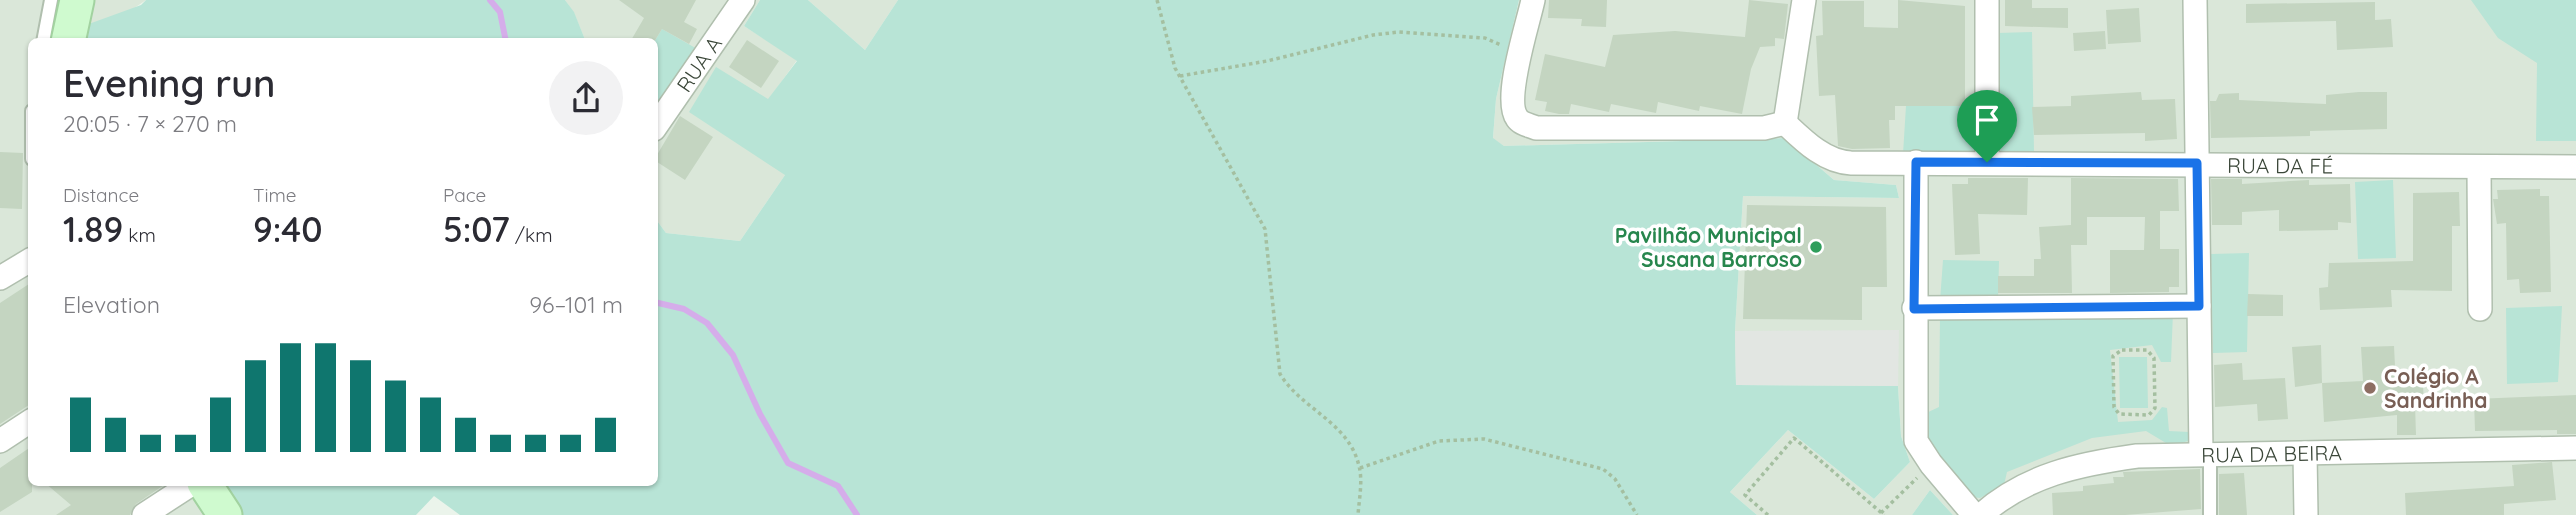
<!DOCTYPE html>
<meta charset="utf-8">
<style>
:root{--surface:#fff;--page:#f2f2f3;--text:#2b2b33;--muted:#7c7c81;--accent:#0f766e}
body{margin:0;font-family:Quicksand,sans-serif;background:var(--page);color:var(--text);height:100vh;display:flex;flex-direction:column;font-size:26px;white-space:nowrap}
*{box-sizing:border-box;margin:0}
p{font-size:23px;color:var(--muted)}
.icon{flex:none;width:38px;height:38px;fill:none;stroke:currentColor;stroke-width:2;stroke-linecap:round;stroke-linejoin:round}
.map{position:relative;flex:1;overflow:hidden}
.panel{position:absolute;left:28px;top:38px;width:630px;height:448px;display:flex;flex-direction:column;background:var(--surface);border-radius:10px;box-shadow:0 2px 5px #0004}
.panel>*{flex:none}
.pin{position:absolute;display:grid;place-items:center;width:60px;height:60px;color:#fff;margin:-72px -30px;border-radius:50% 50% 50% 0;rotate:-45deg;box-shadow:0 0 7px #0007}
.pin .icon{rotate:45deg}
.round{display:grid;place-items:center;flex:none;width:74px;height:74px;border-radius:37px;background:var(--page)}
.summary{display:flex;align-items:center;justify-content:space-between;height:119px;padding:0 35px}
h1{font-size:38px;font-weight:600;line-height:52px}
.metrics{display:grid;grid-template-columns:repeat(3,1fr);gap:10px;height:119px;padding:7px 35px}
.metrics div{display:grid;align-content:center}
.metrics b{font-size:35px;font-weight:600}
.metrics small{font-size:19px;font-weight:400}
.metrics p{font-size:19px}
.chart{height:196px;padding:14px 35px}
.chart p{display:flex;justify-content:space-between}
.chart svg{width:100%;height:126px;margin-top:7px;stroke:var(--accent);stroke-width:6}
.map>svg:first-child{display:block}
.residential{fill:#dae7d9}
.green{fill:#b8e4d6}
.parking{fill:#e2e6e2}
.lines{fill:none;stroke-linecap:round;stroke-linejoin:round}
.stream{stroke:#d5adea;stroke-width:6}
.building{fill:#c4d5c1}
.lane-casing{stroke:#b0bfae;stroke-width:16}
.street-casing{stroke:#b0bfae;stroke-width:26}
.secondary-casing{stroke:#a2d2a0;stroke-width:37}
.path{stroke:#a4bfa0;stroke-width:3.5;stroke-dasharray:3.5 3.5;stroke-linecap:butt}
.lane{stroke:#fff;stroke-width:12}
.street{stroke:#fff;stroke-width:23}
.secondary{stroke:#cffacf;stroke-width:33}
.route-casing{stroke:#fff;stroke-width:14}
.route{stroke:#1a73e8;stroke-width:9}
.leisure-dot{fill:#2e9e5b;stroke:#fff;stroke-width:2.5}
.education-dot{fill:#8d6e63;stroke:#fff;stroke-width:2.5}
.labels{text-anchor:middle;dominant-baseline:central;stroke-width:7;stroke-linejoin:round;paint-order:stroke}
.street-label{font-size:21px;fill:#3b4739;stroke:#fff}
.leisure-label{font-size:21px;font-weight:bold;fill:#27864d;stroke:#fff;text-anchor:end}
.education-label{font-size:21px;font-weight:bold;fill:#785e54;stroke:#fff;text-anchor:start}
</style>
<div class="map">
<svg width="2576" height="515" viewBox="0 0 2576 515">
<rect width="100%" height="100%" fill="#ebf4eb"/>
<path class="residential" d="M0 0H146L84 42H32V483H223L243 515H0Z
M565 0H760L744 26 797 60 769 99 785 175 740 241 666 233 655 218 654 42H586L574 13Z
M808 0H898L865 50Z
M1519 0H2576V515H1953L1930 490 1912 515H1757L1730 492 1788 430 1874 499 1910 462 1901 436 1898 386 1736 385 1735 331 1743 196 1899 198 1896 185 1834 180 1785 138 1504 146 1493 139 1496 99Z"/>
<path class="green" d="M146 0H565L574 12 586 42H84L86 25 141 5Z
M760 0H808L865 50 898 0H1519L1496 99 1493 138 1504 146 1785 138 1834 180 1896 185 1899 198 1743 196 1735 331 1736 385 1898 386 1901 436 1910 462 1874 499 1788 430 1730 492 1757 515H460L434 496 416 515H243L223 483H654L655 218 666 233 740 241 785 175 689 112 716 67 768 99 797 61 744 26Z
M2471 0H2576V141H2536L2537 63 2498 38Z
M662 29 699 50 655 105 654 42Z
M2032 32 2034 152 2003 153 1996 146 1997 33Z
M1906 106H1965L1967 122 1975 128 1976 150 1969 155 1903 154Z
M2393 180 2396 258 2358 259 2355 182Z
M2249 253 2247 352 2213 353 2211 254Z
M1943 260 1999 261 1998 301H1940Z
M2562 306 2558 382 2507 384 2506 308Z
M2173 312 2171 362H2161L2152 345 2110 350 2118 422 2152 420 2162 407 2167 408 2169 431 2189 432 2188 441 2171 446 2146 431 2092 438 2007 472 2004 485 1980 498 1972 497 1927 443 1922 415 1939 407 1940 316Z
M2119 357H2147L2148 408H2120Z
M1930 490 1953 515H1912Z"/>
<path class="parking" d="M1899 330 1898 386 1736 385 1735 331Z"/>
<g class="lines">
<path class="stream" d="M490 0 500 12 506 42
M654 302 684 309 707 323 733 355 760 414 788 463 838 486 857 515"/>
</g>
<path class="building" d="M619 0H696L684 22 697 29 689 44 662 29 654 42H630L644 18Z
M1549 0H1607L1606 27 1581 26 1582 19 1548 18Z
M1749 0 1788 4 1784 39 1775 38V46L1760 47 1751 69 1742 114 1700 106 1699 111 1658 102 1656 113 1611 104 1609 112 1571 104 1569 114H1559L1545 111 1547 102 1535 100 1545 54 1605 67 1613 35 1675 31 1745 37Z
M1898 0 1965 6V106H1895V120H1889L1890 148 1852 149 1838 146 1835 95 1819 96 1816 36 1823 35 1822 1H1864V27L1898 28Z
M2005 0H2032V8H2068V28L2005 26Z
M2375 2V20L2391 19 2393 47 2337 50 2336 21 2246 23V4Z
M2139 8 2141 42 2108 44 2106 10Z
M2105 31 2106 49 2074 51 2073 33Z
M747 40 779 61 761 88 729 67Z
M2141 92 2142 100 2175 99 2177 139 2145 141V133L2034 135 2032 107 2071 106V96Z
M2359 92H2387V129L2310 131V136L2211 138 2210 101H2216L2219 94 2239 93V100L2326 104V95Z
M680 116 713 137 685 180 654 160Z
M0 152 23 153 22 209 0 208Z
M1968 178H2028L2027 215 1978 214 1980 254 1955 255 1952 184H1968Z
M2071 178 2178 179 2179 211H2160V249H2179V287H2169V292L2110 293V250H2144L2145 217H2087V245H2071L2072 293H1998V276H2034V259H2041L2039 227 2071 225Z
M2211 179H2242V184L2309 180V185L2350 184 2351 223 2338 222V230L2279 231V210L2242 212V225H2212Z
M2540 189V196H2549L2551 292 2520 293 2519 279 2507 280 2506 223 2497 224 2493 199H2498L2497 190Z
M2459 192 2460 226H2452V291L2391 290 2392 307 2320 310 2319 288 2328 287 2329 263 2413 261V193Z
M1747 205 1886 207 1887 287H1862V320L1743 319Z
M32 282V403L0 424V303Z
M2248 294 2283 295V316H2247Z
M2321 345 2322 383 2295 387 2292 347Z
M2394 346 2396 386 2423 385 2424 404H2415L2416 435H2397V415L2324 422 2322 383 2363 381 2361 347Z
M2242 363 2243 380 2285 378 2288 419 2258 421 2257 404 2215 407 2214 365Z
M2576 395V434H2557V430L2475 431 2474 399Z
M32 446V492L0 512V468Z
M2552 462 2556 500 2504 504V515H2406L2405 493 2514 486 2512 465Z
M2200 469 2201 509 2125 515H2053L2052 493 2083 491V486L2114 483 2113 477H2124L2123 472Z
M2244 473 2247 515H2219V474Z
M45 483H167L136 504 130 515H56L71 505Z"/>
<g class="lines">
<g class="lane-casing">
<path id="lane" d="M43 42 51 0
M32 111V159
M2210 454V515"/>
</g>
<g class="street-casing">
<g id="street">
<path d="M1533 0C1528 24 1503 99 1517 118 1521 124 1529 125 1536 128H1764L1785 123"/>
<path d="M1987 0V162"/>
<path d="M2195 0 2201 454"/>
<path id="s1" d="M1785 123C1804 141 1825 162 1851 163L2576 167"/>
<path d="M1785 123 1804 0"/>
<path id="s2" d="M654 129 743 0"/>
<path d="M1916 162V441L1931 464 1974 515"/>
<path d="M2479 168 2480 309"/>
<path d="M0 278 32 259"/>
<path d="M1914 308 2199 306"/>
<path d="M0 441 32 420"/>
<path d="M2305 453 2306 515"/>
<path d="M144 515 193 483"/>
<path id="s3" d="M1981 515C2026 475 2079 464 2137 456L2576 448"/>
</g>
</g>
<g class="secondary-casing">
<path id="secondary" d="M68 42 77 0
M204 483 225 515"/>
</g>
<path class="path" d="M1157 0 1175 68 1265 229 1280 374C1302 410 1349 422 1359 466 1363 481 1359 500 1358 515
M1180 76 1267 61 1373 35 1399 32 1485 38 1501 45
M2122 350H2147L2154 358 2155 408 2149 415 2119 414 2114 407 2113 356Z
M1360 468 1439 441 1484 439 1603 469 1615 479 1637 515
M1881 513 1917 478
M1768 515 1745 495 1794 438 1884 515"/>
<use href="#lane" class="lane"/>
<use href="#street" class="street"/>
<use href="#secondary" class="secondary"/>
</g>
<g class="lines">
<g class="route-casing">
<path id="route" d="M1916 162 2197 163 2199 306 1914 309Z"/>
</g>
<use href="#route" class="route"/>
</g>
<circle class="leisure-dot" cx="1816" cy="247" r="7"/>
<circle class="education-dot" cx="2370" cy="388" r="7"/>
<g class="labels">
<g class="street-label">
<text stroke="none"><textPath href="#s2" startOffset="79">RUA A</textPath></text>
<text stroke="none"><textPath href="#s1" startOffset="508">RUA DA FÉ</textPath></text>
<text stroke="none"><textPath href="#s3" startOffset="304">RUA DA BEIRA</textPath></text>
</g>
<g class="leisure-label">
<text x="1802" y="235">Pavilhão Municipal<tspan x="1802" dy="24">Susana Barroso</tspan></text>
</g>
<g class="education-label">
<text x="2384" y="376">Colégio A<tspan x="2384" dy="24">Sandrinha</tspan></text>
</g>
</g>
</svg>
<div class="pin" style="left:1987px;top:162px;background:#1e9e55"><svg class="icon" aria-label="arrive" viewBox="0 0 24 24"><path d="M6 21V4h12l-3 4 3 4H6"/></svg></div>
<section class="panel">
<div class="summary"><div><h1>Evening run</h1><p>20:05 · 7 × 270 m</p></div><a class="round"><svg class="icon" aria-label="share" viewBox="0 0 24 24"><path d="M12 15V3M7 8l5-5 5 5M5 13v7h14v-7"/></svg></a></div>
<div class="metrics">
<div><p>Distance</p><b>1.89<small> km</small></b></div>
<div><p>Time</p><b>9:40</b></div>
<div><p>Pace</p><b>5:07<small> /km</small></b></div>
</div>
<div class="chart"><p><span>Elevation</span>96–101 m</p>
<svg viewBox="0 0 160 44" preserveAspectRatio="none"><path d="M5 44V25M15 44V32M25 44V38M35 44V38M45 44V25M55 44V12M65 44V6M75 44V6M85 44V12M95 44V19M105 44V25M115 44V32M125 44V38M135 44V38M145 44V38M155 44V32"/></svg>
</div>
</section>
</div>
